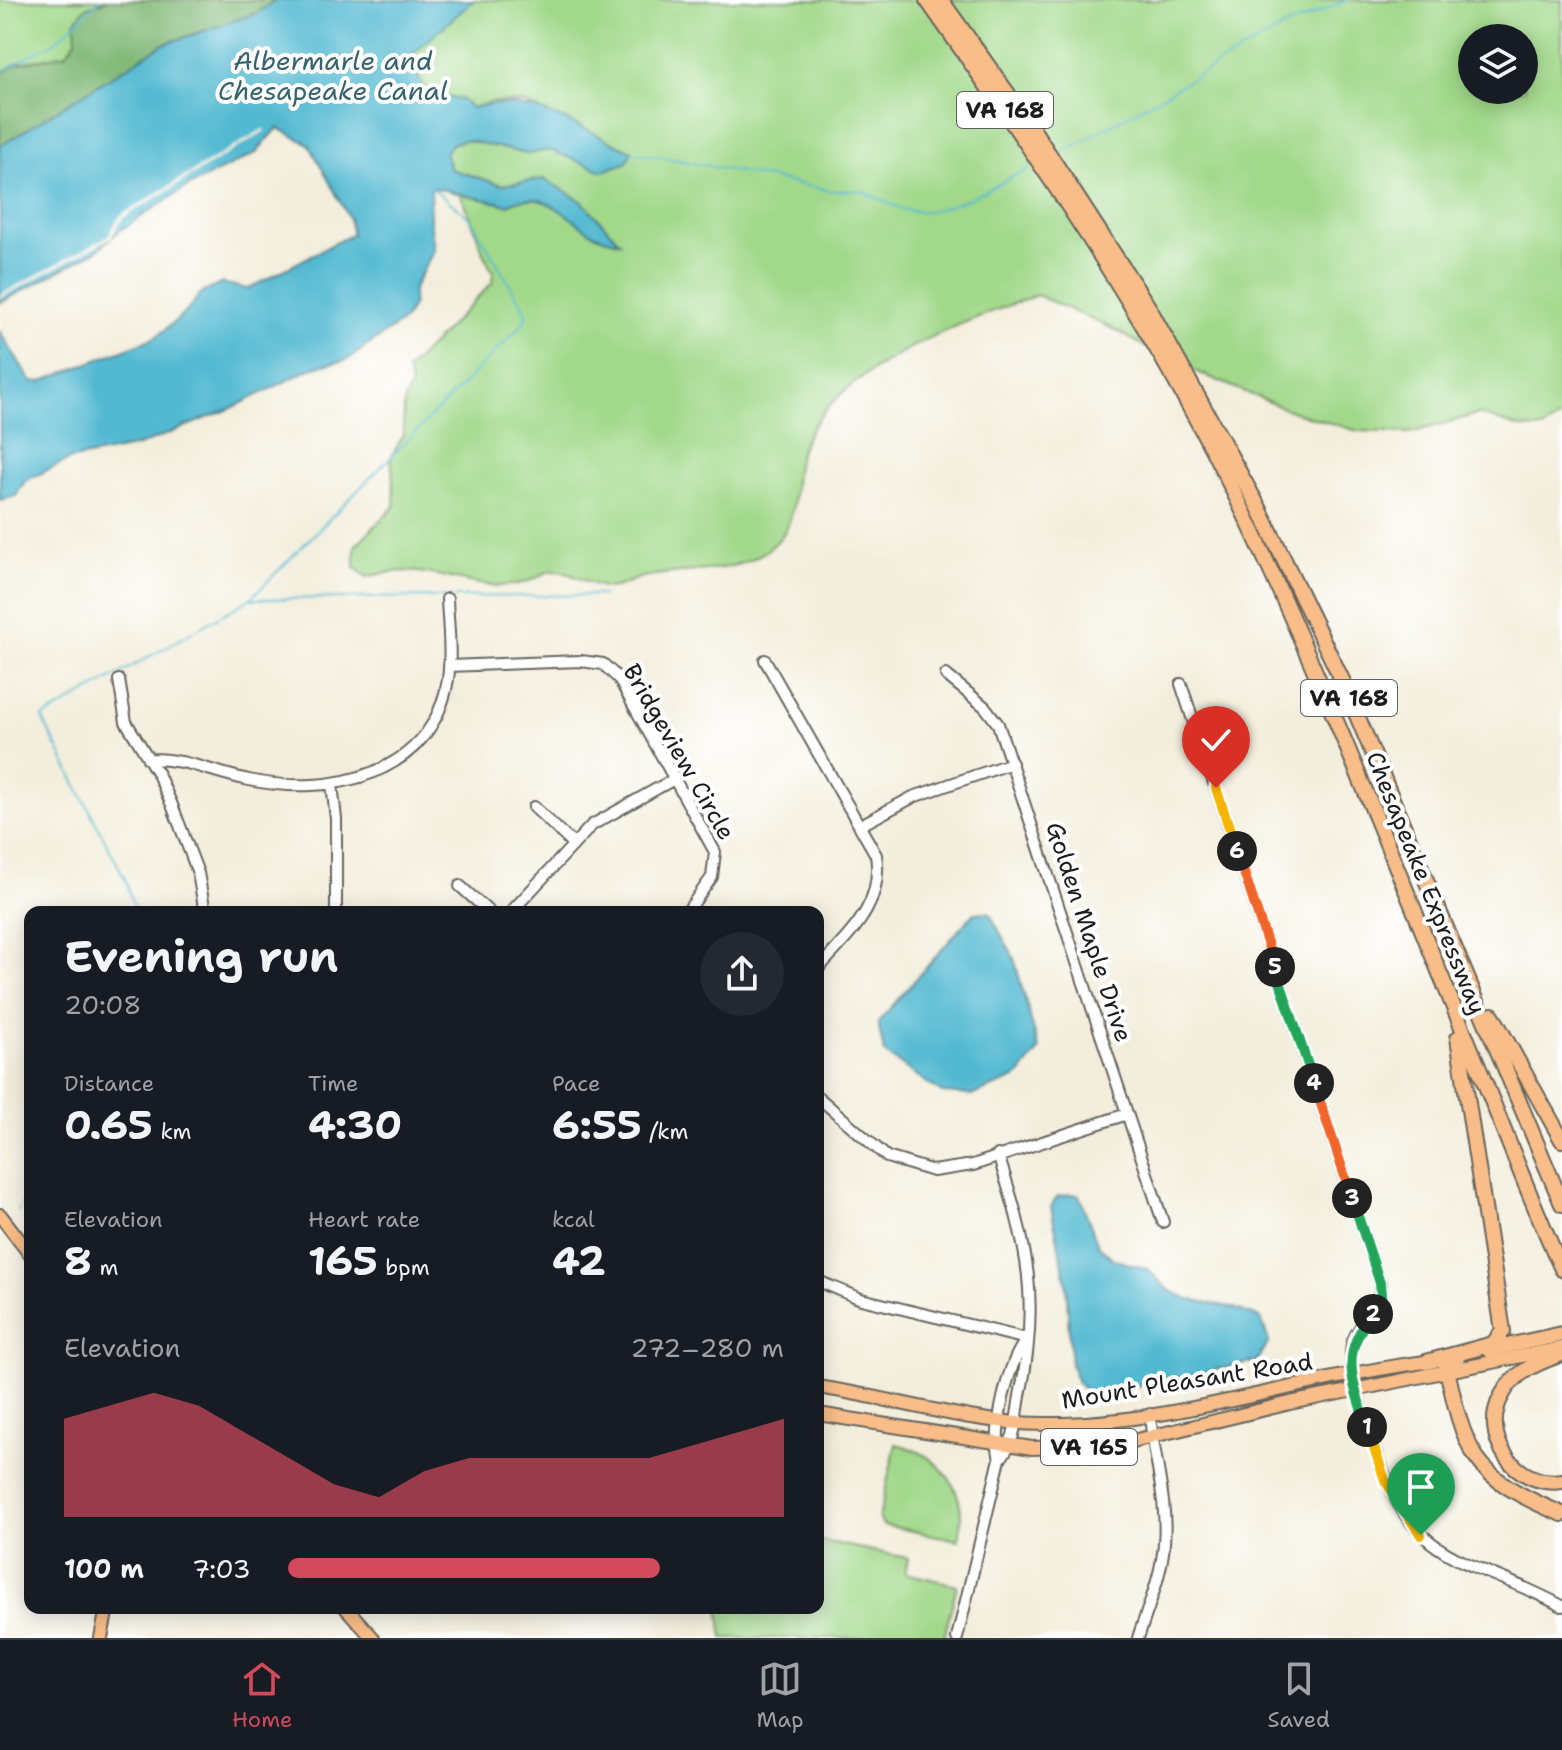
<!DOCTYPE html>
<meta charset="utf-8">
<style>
:root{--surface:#171b24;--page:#242831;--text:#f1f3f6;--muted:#9ea1a6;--line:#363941;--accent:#d1495b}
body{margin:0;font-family:"Shantell Sans",sans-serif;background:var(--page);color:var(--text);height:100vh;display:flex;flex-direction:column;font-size:30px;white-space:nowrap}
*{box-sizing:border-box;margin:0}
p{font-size:26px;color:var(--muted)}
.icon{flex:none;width:44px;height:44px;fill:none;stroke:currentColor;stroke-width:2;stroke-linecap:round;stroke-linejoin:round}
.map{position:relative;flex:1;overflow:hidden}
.details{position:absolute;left:24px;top:906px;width:800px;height:708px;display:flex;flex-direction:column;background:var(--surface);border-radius:16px;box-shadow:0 4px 20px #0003}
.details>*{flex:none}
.tools{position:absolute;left:1458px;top:24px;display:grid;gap:16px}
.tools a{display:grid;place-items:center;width:80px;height:80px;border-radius:50%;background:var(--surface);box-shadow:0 4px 20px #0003;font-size:40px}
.pin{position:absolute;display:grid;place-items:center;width:68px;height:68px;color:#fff;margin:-82px -34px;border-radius:50% 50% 50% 0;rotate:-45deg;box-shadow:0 0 8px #0007}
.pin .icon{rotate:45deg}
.km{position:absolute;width:40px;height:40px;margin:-20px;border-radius:50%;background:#222;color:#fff;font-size:22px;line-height:40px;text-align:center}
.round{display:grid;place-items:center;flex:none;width:84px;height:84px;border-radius:42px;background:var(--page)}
.headline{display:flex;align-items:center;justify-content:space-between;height:136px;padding:0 40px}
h1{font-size:44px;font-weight:700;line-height:60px}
.metrics{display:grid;grid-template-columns:repeat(3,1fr);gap:12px;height:136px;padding:8px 40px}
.metrics div{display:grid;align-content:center}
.metrics b{font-size:40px;font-weight:700}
.metrics small{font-size:22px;font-weight:400}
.metrics p{font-size:22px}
.chart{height:224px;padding:16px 40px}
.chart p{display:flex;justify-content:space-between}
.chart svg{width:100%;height:144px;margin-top:8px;fill:var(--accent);opacity:.7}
ul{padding:0 40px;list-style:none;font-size:26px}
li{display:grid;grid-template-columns:128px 96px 1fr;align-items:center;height:60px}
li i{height:20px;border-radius:10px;background:var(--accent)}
.tabs{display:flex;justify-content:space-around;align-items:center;height:112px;border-top:2px solid var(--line);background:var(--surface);font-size:22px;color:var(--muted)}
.tabs a{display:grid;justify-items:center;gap:4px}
.tabs .current{color:var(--accent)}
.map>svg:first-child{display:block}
.green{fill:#a1d88a;stroke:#5e7a53;stroke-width:2;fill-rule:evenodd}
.forest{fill:#80b876;stroke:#4e6a49;stroke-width:2}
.water{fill:#53b9d1;stroke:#386a76;stroke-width:2}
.pier{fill:#f3eedc}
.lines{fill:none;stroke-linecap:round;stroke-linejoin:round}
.stream{stroke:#53b9d1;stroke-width:2}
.minor-casing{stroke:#67665f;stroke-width:14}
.major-casing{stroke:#67665f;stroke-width:16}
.highway-casing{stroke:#67665f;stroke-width:18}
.minor{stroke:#fff;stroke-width:10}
.major{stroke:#f8bd88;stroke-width:12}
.highway{stroke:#f8bd88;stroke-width:14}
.split-1-casing{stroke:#fff;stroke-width:16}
.split-2-casing{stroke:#fff;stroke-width:16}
.split-3-casing{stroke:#fff;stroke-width:16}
.split-4-casing{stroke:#fff;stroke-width:16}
.split-5-casing{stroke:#fff;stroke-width:16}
.split-6-casing{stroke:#fff;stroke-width:16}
.split-7-casing{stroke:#fff;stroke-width:16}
.split-1{stroke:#f5b400;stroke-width:10}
.split-2{stroke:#22a559;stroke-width:10}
.split-3{stroke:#22a559;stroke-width:10}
.split-4{stroke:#f0652b;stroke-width:10}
.split-5{stroke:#22a559;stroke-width:10}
.split-6{stroke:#f0652b;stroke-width:10}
.split-7{stroke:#f5b400;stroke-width:10}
.labels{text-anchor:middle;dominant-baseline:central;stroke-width:8;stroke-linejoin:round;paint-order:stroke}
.shield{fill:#fff;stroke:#606060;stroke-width:2}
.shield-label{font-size:22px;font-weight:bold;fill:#1c1c1c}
.street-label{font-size:24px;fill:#1c1c1c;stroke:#fff}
.water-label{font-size:26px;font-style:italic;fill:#35636d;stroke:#fff}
</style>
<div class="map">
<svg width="1562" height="1638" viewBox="0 0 1562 1638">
<rect width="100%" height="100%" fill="#fff"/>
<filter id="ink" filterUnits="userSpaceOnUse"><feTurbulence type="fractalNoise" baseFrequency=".0125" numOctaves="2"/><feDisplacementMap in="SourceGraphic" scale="16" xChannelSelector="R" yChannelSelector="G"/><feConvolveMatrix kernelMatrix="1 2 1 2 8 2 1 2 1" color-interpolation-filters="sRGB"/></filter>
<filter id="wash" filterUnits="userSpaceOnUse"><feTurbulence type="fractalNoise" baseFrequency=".006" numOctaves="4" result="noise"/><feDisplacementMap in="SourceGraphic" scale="32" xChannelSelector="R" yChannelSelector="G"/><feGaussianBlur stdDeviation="1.8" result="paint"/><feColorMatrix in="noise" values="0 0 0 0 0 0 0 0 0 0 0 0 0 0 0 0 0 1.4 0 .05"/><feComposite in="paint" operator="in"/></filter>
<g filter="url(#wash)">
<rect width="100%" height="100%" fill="#f3eedc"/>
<path class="green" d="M0 0H109L85 8 76 40 66 54 16 64 0 74Z
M474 0H1562V417L1542 429 1520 428 1478 414 1410 433 1358 431 1296 413 1173 362 1113 329 1037 295C963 321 841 366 805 440 783 485 812 527 756 557 722 575 679 569 643 577 629 580 619 590 603 587 587 584 567 569 550 571 546 572 539 577 534 579 519 585 502 587 486 585 439 578 417 563 367 577L355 568V546L395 506 391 457 403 436 404 403 411 384 407 370 492 283 493 272C478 247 474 220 460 194L508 205C548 183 578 231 618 241L545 179 502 185 450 169 445 153 453 143 466 140 527 154 550 150 603 171 632 152 524 103 492 102 471 108 461 99 428 95 407 58ZM1472 38H1524V90H1472Z
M896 1444C941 1454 971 1493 958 1540L883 1525 879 1518Z
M818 1540 908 1558 905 1573 957 1585 944 1638H723L719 1608H818Z"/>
<path class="forest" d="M109 0H276L257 13 162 45 0 146V74L16 64 66 54 76 40 75 22 85 8Z"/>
<path class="water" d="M276 0H474L408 58 428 95 461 99 471 108C528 92 581 129 632 151L626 163 603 171 550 150 527 154 466 140 453 143 445 153 450 169 502 185 544 179 582 201 620 242C611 240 602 238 594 234 565 218 544 185 508 205L431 187 430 220 434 250 413 289V305L404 320 347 360 314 367 232 408 138 446 68 460 25 481 16 496 0 500V332L31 381 40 382 156 337 186 312 200 294 222 283 248 289 352 234 349 218 309 144 278 128 256 153 189 186 119 231 96 251 0 303V146L162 45 257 13Z
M989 912 1014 958 1039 1050 1018 1077 973 1095 942 1093 884 1053 878 1022 974 913Z
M1070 1194 1079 1195 1098 1245 1113 1259 1147 1269 1169 1290 1187 1299 1231 1307 1261 1318 1269 1342 1257 1361 1093 1396 1079 1385 1071 1365 1066 1281 1051 1207 1057 1197Z"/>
<path class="pier" d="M263 129 265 131 123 218 111 238 0 298V295L108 236 120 216Z"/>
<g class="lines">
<path class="stream" d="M0 72 56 41 100 0
M630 152C697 162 763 177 828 190 839 193 854 188 864 192 889 202 904 216 933 210 968 203 1002 181 1034 166
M1058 155 1276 31 1347 0
M451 597 603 595
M251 599 445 597
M135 912 126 881 42 718 250 599 524 323 526 312 470 218 431 187
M18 1211 30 1191"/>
</g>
</g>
<g filter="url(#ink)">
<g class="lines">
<g class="minor-casing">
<path id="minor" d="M765 660 876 855C884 906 849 934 818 969
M449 666 581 661 603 664 619 679 715 852 712 877 687 912
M946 675 985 707 998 724 1163 1222
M119 680 126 722 158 774 172 805 198 873 205 912
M1181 684 1380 1283C1384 1314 1351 1324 1351 1353 1351 1384 1363 1414 1373 1443 1413 1570 1461 1552 1562 1606
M148 759C186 758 213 773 249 780 330 797 433 776 448 679 452 653 448 625 447 599
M332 784 336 819V912
M534 807 572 843
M861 825 913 797 1012 763
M460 886 489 912
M511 912 592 825 676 778
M818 1097 887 1157 933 1171 973 1165 1127 1114
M998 1155C1028 1247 1040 1300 1020 1396 1016 1419 1016 1441 1000 1459
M818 1281 861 1299 1027 1339
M957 1638 1000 1459C992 1430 1008 1361 1027 1339
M1138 1638C1148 1607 1162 1575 1164 1543 1168 1500 1153 1457 1150 1414"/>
</g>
<g class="major-casing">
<path id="major" d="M0 1215 30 1254
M818 1387C893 1398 969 1424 1045 1424 1171 1426 1308 1375 1434 1361
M818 1414 1032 1448 1116 1445 1290 1403 1562 1348
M346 1608 373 1638
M101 1638 107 1608"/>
</g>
<g class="highway-casing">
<path id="highway" d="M927 0C1047 170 1164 340 1252 530 1334 707 1405 890 1480 1071 1507 1137 1532 1204 1562 1269
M941 0 1030 125 1149 308 1259 508 1343 682 1562 1204
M1492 1015 1562 1140
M1489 1350 1562 1334
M1562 1354C1539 1362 1514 1372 1502 1395 1479 1436 1515 1488 1562 1481
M1457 1358 1445 1360C1465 1454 1471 1476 1562 1514
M1426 1362 1493 1344 1503 1331 1458 1038"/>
</g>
<use href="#minor" class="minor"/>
<use href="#major" class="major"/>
<use href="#highway" class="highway"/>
</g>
</g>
<g class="lines" filter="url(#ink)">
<g class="split-1-casing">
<path id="split-1" d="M1367 1427 1385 1480 1421 1535"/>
</g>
<g class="split-2-casing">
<path id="split-2" d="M1367 1427C1353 1382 1338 1353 1373 1314"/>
</g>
<g class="split-3-casing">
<path id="split-3" d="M1352 1198 1380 1283 1381 1295 1373 1314"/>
</g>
<g class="split-4-casing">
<path id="split-4" d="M1314 1083 1352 1198"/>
</g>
<g class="split-5-casing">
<path id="split-5" d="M1275 967 1314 1083"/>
</g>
<g class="split-6-casing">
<path id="split-6" d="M1237 851 1275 967"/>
</g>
<g class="split-7-casing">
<path id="split-7" d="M1216 788 1237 851"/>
</g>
<use href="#split-1" class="split-1"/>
<use href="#split-2" class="split-2"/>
<use href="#split-3" class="split-3"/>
<use href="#split-4" class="split-4"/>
<use href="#split-5" class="split-5"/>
<use href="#split-6" class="split-6"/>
<use href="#split-7" class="split-7"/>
</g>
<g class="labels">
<g class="shield">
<rect x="957" y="92" width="96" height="36" rx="6"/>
<rect x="1301" y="680" width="96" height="36" rx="6"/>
<rect x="1041" y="1429" width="96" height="36" rx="6"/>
</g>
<g class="shield-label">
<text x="1005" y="110">VA 168</text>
<text x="1349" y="698">VA 168</text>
<text x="1089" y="1447">VA 165</text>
</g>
<g class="street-label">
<text transform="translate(679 752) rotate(60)">Bridgeview Circle</text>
<text transform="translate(1426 883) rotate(68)">Chesapeake Expressway</text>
<text transform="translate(1089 932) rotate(72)">Golden Maple Drive</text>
<text transform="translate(1187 1381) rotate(-9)">Mount Pleasant Road</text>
</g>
<g class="water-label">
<text x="333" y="60">Albermarle and<tspan x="333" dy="30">Chesapeake Canal</tspan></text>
</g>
</g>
</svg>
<div class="tools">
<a><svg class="icon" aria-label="layers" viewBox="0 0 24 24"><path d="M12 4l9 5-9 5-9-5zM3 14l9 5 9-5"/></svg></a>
</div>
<div class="pin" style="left:1421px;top:1535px;background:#1e9e55"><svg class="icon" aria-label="arrive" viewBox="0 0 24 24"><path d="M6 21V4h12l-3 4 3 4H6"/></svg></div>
<div class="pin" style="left:1216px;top:788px;background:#d93025"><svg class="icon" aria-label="check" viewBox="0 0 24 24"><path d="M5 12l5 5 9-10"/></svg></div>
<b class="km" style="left:1367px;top:1427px">1</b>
<b class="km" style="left:1373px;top:1314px">2</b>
<b class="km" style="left:1352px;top:1198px">3</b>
<b class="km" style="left:1314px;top:1083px">4</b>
<b class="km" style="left:1275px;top:967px">5</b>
<b class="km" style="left:1237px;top:851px">6</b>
<section class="details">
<div class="headline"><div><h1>Evening run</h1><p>20:08</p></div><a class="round"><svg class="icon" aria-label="share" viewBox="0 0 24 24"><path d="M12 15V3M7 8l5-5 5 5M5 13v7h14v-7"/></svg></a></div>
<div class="metrics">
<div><p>Distance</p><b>0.65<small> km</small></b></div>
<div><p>Time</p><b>4:30</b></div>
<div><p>Pace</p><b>6:55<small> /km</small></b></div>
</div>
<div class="metrics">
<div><p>Elevation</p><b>8<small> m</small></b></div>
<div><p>Heart rate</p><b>165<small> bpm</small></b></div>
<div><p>kcal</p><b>42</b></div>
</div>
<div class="chart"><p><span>Elevation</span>272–280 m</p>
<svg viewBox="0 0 160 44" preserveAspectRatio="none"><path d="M0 44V14L10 10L20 6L30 10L40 18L50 26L60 34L70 38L80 30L90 26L100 26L110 26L120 26L130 26L140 22L150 18L160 14V44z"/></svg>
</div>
<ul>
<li><b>100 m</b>7:03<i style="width:75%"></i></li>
</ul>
</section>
</div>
<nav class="tabs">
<a class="current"><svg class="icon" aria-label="home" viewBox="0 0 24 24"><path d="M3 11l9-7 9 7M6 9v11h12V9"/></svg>Home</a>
<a><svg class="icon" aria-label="map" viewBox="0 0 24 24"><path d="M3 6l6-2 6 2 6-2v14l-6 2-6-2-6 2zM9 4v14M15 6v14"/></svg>Map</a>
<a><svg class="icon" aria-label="saved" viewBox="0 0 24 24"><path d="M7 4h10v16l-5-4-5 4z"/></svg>Saved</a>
</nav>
